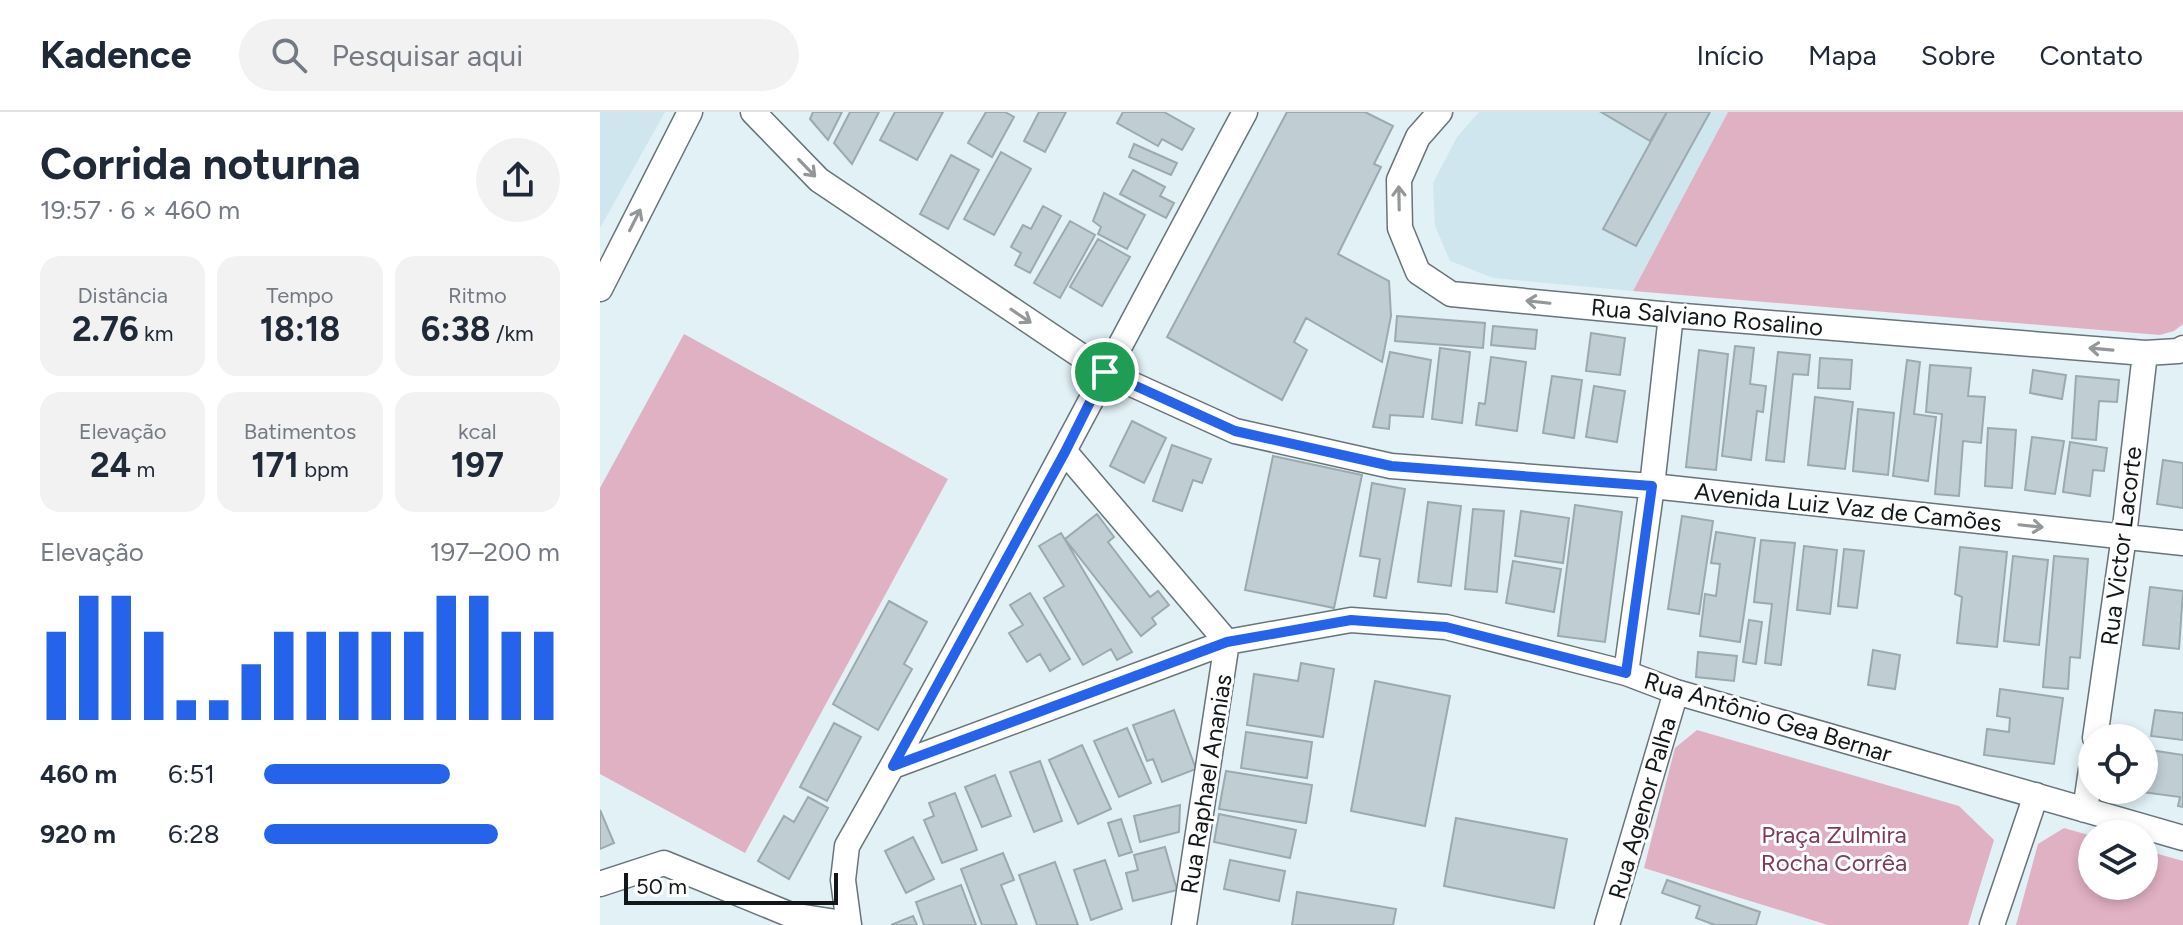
<!DOCTYPE html>
<html lang="pt">
<meta charset="utf-8">
<style>
:root{--surface:#fff;--page:#f2f2f3;--text:#1f2937;--muted:#747a83;--line:#e0e1e3;--accent:#2563eb}
body{margin:0;font-family:Figtree,sans-serif;background:var(--page);color:var(--text);height:100vh;display:flex;flex-direction:column;font-size:30px;white-space:nowrap}
*{box-sizing:border-box;margin:0}
p{font-size:26px;color:var(--muted)}
.icon{flex:none;width:44px;height:44px;fill:none;stroke:currentColor;stroke-width:2;stroke-linecap:round;stroke-linejoin:round}
.map{position:relative;flex:1;overflow:hidden}
.details{display:flex;flex-direction:column;background:var(--surface);width:600px}
.details>*{flex:none}
.fabs{position:absolute;left:1478px;top:612px;display:grid;gap:16px}
.fabs a{display:grid;place-items:center;width:80px;height:80px;border-radius:50%;background:var(--surface);box-shadow:0 4px 12px #0003;font-size:40px}
.scale{position:absolute;left:24px;bottom:20px;width:214px;box-sizing:border-box;padding-left:8px;border:4px solid #121819;border-top:0;font-size:22px;line-height:28px;white-space:nowrap;color:#121819;-webkit-text-stroke:6px #fff;paint-order:stroke}
.pin{position:absolute;display:grid;place-items:center;width:68px;height:68px;color:#fff;margin:-34px;border:4px solid #fff;border-radius:50%;box-shadow:0 2px 8px #0007}
.round{display:grid;place-items:center;flex:none;width:84px;height:84px;border-radius:42px;background:var(--page)}
.summary{display:flex;align-items:center;justify-content:space-between;height:136px;padding:0 40px}
h1{font-size:44px;font-weight:700;line-height:60px}
.stats{display:grid;grid-template-columns:repeat(3,1fr);gap:12px;height:136px;padding:8px 40px}
.stats div{display:grid;align-content:center;border-radius:20px;background:var(--page);text-align:center}
.stats b{font-size:34px;font-weight:700}
.stats small{font-size:22px;font-weight:400}
.stats p{font-size:22px}
.chart{height:224px;padding:16px 40px}
.chart p{display:flex;justify-content:space-between}
.chart svg{width:100%;height:144px;margin-top:8px;stroke:var(--accent);stroke-width:6}
ul{padding:0 40px;list-style:none;font-size:26px}
li{display:grid;grid-template-columns:128px 96px 1fr;align-items:center;height:60px}
li i{height:20px;border-radius:10px;background:var(--accent)}
header{display:flex;align-items:center;gap:48px;box-sizing:border-box;height:112px;padding:0 40px;background:var(--surface);border-bottom:2px solid var(--line)}
header strong{font-size:38px}
nav{display:flex;gap:44px;margin-inline-start:auto;font-size:28px}
.search{width:560px;height:72px;background:var(--page);display:flex;align-items:center;gap:20px;box-sizing:border-box;padding:0 28px;border-radius:44px;color:var(--muted);font-size:30px}
main{display:flex;flex:1;min-height:0}
.map>svg:first-child{display:block}
.built{fill:#cfe6ef}
.green{fill:#e0b0c3}
.building{fill:#c0ced4;stroke:#9baaaf;stroke-width:2}
.lines{fill:none;stroke-linecap:round;stroke-linejoin:round}
.minor-casing{stroke:#677479;stroke-width:27}
.minor{stroke:#fff;stroke-width:24}
.oneway{stroke:#949798}
.route-casing{stroke:#fff;stroke-width:16}
.route{stroke:#2563eb;stroke-width:10}
.labels{text-anchor:middle;dominant-baseline:central;stroke-width:6;stroke-linejoin:round;paint-order:stroke}
.street-label{font-size:24px;fill:#121819;stroke:#fff}
.park-label{font-size:24px;fill:#7f3a5a;stroke:#fff}
</style>
<header>
<strong>Kadence</strong>
<div class="search"><svg class="icon" aria-label="search" viewBox="0 0 24 24"><circle cx="10" cy="10" r="6"/><path d="M15 15l6 6"/></svg>Pesquisar aqui</div>
<nav><a>Início</a><a>Mapa</a><a>Sobre</a><a>Contato</a></nav>
</header>
<main>
<section class="details">
<div class="summary"><div><h1>Corrida noturna</h1><p>19:57 · 6 × 460 m</p></div><a class="round"><svg class="icon" aria-label="share" viewBox="0 0 24 24"><path d="M12 15V3M7 8l5-5 5 5M5 13v7h14v-7"/></svg></a></div>
<div class="stats">
<div><p>Distância</p><b>2.76<small> km</small></b></div>
<div><p>Tempo</p><b>18:18</b></div>
<div><p>Ritmo</p><b>6:38<small> /km</small></b></div>
</div>
<div class="stats">
<div><p>Elevação</p><b>24<small> m</small></b></div>
<div><p>Batimentos</p><b>171<small> bpm</small></b></div>
<div><p>kcal</p><b>197</b></div>
</div>
<div class="chart"><p><span>Elevação</span>197–200 m</p>
<svg viewBox="0 0 160 44" preserveAspectRatio="none"><path d="M5 44V17M15 44V6M25 44V6M35 44V17M45 44V38M55 44V38M65 44V27M75 44V17M85 44V17M95 44V17M105 44V17M115 44V17M125 44V6M135 44V6M145 44V17M155 44V17"/></svg>
</div>
<ul>
<li><b>460 m</b>6:51<i style="width:63%"></i></li>
<li><b>920 m</b>6:28<i style="width:79%"></i></li>
</ul>
</section>
<div class="map">
<svg width="1583" height="813" viewBox="0 0 1583 813">
<rect width="100%" height="100%" fill="#e2f1f6"/>
<path class="built" d="M0 0H65L0 116Z
M879 0H1128L1033 179 893 166 850 149 835 114 833 71 857 25Z"/>
<path class="green" d="M1128 0H1583V212L1574 219 1560 223 1033 179Z
M84 222 348 367 145 741 0 662V376Z
M1097 618 1359 694 1394 728 1368 813H1228L1044 756 1075 636Z
M1464 716 1492 724V774H1544V738L1583 749V813H1416L1438 732Z"/>
<path class="building" d="M213 0H242L228 28 210 7Z
M250 0H279L252 52 234 31Z
M295 0H343L317 48 280 28Z
M386 0H405L414 5 392 45 368 31Z
M439 0H466L445 40 424 29Z
M523 0H564L594 17 582 38 562 27 558 34 517 11Z
M687 0H765L793 14 774 52 781 55 738 142 789 169 791 204 782 250 706 206 694 230 707 238 682 288 567 225Z
M1001 0H1067L1050 29Z
M1067 0H1110L1036 134 1003 117Z
M534 32 577 51 571 63 529 45Z
M401 40 431 57 394 123 364 107Z
M351 43 379 58 348 117 320 102Z
M533 58 565 75 560 84 574 91 566 106 520 82Z
M504 81 545 103 527 137 498 122 501 115 493 109Z
M443 94 461 104 430 161 415 153 421 141 411 135 423 113 431 117Z
M470 109 495 123 460 186 434 171Z
M498 127 530 145 502 194 470 175Z
M797 204 885 211 883 236 795 229Z
M893 214 937 218 935 237 891 233Z
M991 221 1025 226 1020 263 986 259Z
M1135 234 1154 236 1150 272 1166 274 1163 300 1157 299 1151 348 1122 344Z
M840 236 870 240 862 311 832 307Z
M1099 238 1128 242 1116 358 1086 355Z
M790 240 831 248 823 305 790 303 789 317 773 315Z
M1178 240 1210 243 1208 263 1193 262 1184 350 1166 348Z
M891 245 926 250 917 319 876 313 879 291 885 292Z
M1220 246 1252 248 1250 277 1218 276Z
M1307 248 1320 250 1314 302 1336 305 1328 369 1293 364Z
M1330 253 1371 256 1368 284 1385 285 1381 331 1363 329 1359 384 1335 382 1342 302 1326 300Z
M1433 258 1466 263 1462 287 1430 281Z
M952 264 982 268 974 326 943 321Z
M1476 264 1519 268 1517 290 1499 289 1496 328 1472 326Z
M994 274 1025 279 1017 330 986 325Z
M1215 285 1253 290 1245 357 1208 353Z
M1258 297 1294 301 1288 363 1253 359Z
M532 309 566 326 544 371 510 354Z
M1388 316 1416 318 1412 376 1385 374Z
M1432 325 1464 329 1455 382 1425 378Z
M1470 330 1507 336 1504 359 1493 358 1490 384 1463 380Z
M572 333 611 347 602 371 593 368 582 399 553 389Z
M673 344 762 363 734 496 645 478Z
M1563 348 1583 351V396L1557 392Z
M772 371 805 377 786 486 774 484 780 447 760 444Z
M828 390 861 394 851 474 818 470Z
M975 393 1022 400 1005 530 958 524Z
M873 397 904 399 897 480 865 477Z
M921 399 969 406 963 451 915 444Z
M497 402 514 425 508 430 550 485 558 479 569 493 552 506 556 512 541 524 465 427Z
M1082 404 1113 409 1099 502 1068 497Z
M1116 420 1155 426 1140 530 1100 524 1105 482 1116 484 1120 452 1111 451Z
M461 421 532 540 517 548 511 537 483 553 444 486 464 474 439 434Z
M1161 428 1195 431 1181 553 1165 551 1172 492 1154 490Z
M1204 434 1237 438 1230 502 1197 498Z
M1360 435 1407 440 1397 535 1357 531 1362 485 1355 482Z
M1244 437 1264 439 1257 496 1238 494Z
M1413 444 1448 448 1439 533 1404 529Z
M1454 444 1488 447 1480 546 1470 545 1468 577 1443 575Z
M913 449 961 457 954 500 906 491Z
M1550 475 1583 479 1579 537 1543 533Z
M430 481 470 547 450 559 440 542 427 550 409 521 423 513 410 493Z
M289 489 327 510 304 552 312 557 278 618 233 592Z
M1149 508 1162 510 1156 552 1143 550Z
M1273 538 1300 543 1295 577 1268 573Z
M1098 540 1137 544 1134 569 1096 565Z
M701 551 734 557 723 625 647 613 654 562 698 569Z
M775 569 850 584 825 714 751 699Z
M1400 577 1463 586 1454 652 1384 643 1387 617 1409 620 1410 606 1397 604Z
M574 598 596 657 562 670 553 647 547 649 533 613Z
M1555 598 1583 601V628L1551 624Z
M234 611 261 625 227 689 200 675Z
M527 616 551 671 519 685 494 629Z
M646 620 712 630 707 666 641 656Z
M482 633 511 697 478 712 449 648Z
M1550 638 1583 643V695L1578 694 1580 685 1535 679 1544 678V645H1549Z
M440 649 462 709 434 720 410 660Z
M626 659 712 673 706 711 619 697Z
M395 663 411 704 382 715 365 675Z
M355 681 377 738 342 751 324 708 334 704 329 691Z
M208 685 228 696 189 767 158 749 184 704 194 710Z
M580 693 579 720 540 730 534 704Z
M0 698 14 731 0 737Z
M619 702 696 718 690 746 614 730Z
M856 706 967 727 954 796 844 774Z
M521 707 532 740 519 744 508 711Z
M313 725 334 767 306 781 285 739Z
M565 735 577 778 533 789 526 761 538 758 534 743Z
M403 741 414 768 401 773 417 813H382L361 757Z
M505 748 522 797 491 808 474 758Z
M630 748 685 759 679 789 624 777Z
M455 750 478 813H437L419 763Z
M1067 768 1160 800 1156 813H1115L1096 806 1100 794 1062 781Z
M361 773 376 813H324L316 790Z
M697 780 796 797 793 813H692Z
M313 804 317 813H291Z"/>
<g class="lines">
<g class="minor-casing">
<path id="minor" d="M153 0 219 68 505 260 635 319 791 354 1052 374 1583 431
M840 0 818 25 799 68 800 116 818 160 851 182 1071 203 1545 241 1578 239 1583 236
M0 177 90 0
M465 340 627 530 584 813
M1026 561 1052 374 1071 203
M1495 626 1524 424 1545 241
M293 654 627 530 751 508 846 515 1026 561 1076 580 1583 726
M1485 698 1492 651
M0 772 64 751 191 803 249 812
M249 813 243 768 247 734C385 492 513 245 645 0
M1007 813 1076 580
M1392 813 1436 683"/>
</g>
<use href="#minor" class="minor"/>
</g>
<defs><path id="oneway-shaft" d="M-6 0H5M1.5-3L5.5 0L1.5 3" fill="none" stroke-width="1.6" stroke-linecap="round" stroke-linejoin="round" transform="scale(2)"/></defs>
<g class="oneway">
<use href="#oneway-shaft" transform="translate(207 56) rotate(46)"/>
<use href="#oneway-shaft" transform="translate(799 86) rotate(-91)"/>
<use href="#oneway-shaft" transform="translate(35 108) rotate(-63)"/>
<use href="#oneway-shaft" transform="translate(938 190) rotate(-174)"/>
<use href="#oneway-shaft" transform="translate(421 204) rotate(34)"/>
<use href="#oneway-shaft" transform="translate(1501 237) rotate(-175)"/>
<use href="#oneway-shaft" transform="translate(1431 414) rotate(6)"/>
</g>
<g class="lines">
<g class="route-casing">
<path id="route" d="M505 260 635 319 791 354 1052 374 1026 561 846 515 751 508 627 530 293 654 465 340Z"/>
</g>
<use href="#route" class="route"/>
</g>
<g class="labels">
<g class="street-label">
<text transform="translate(1107 205) rotate(5)">Rua Salviano Rosalino</text>
<text transform="translate(1248 395) rotate(6)">Avenida Luiz Vaz de Camões</text>
<text transform="translate(1521 434) rotate(-83)">Rua Victor Lacorte</text>
<text transform="translate(1168 605) rotate(17)">Rua Antônio Gea Bernar</text>
<text transform="translate(606 672) rotate(-81)">Rua Raphael Ananias</text>
<text transform="translate(1042 696) rotate(-74)">Rua Agenor Palha</text>
</g>
<g class="park-label">
<text x="1234" y="722">Praça Zulmira<tspan x="1234" dy="28">Rocha Corrêa</tspan></text>
</g>
</g>
</svg>
<div class="fabs">
<a><svg class="icon" aria-label="locate" viewBox="0 0 24 24"><circle cx="12" cy="12" r="6"/><path d="M12 2v4M12 18v4M2 12h4M18 12h4"/></svg></a>
<a><svg class="icon" aria-label="layers" viewBox="0 0 24 24"><path d="M12 4l9 5-9 5-9-5zM3 14l9 5 9-5"/></svg></a>
</div>
<div class="scale">50 m</div>
<div class="pin" style="left:505px;top:260px;background:#1e9e55"><svg class="icon" aria-label="arrive" viewBox="0 0 24 24"><path d="M6 21V4h12l-3 4 3 4H6"/></svg></div>
</div>
</main>
